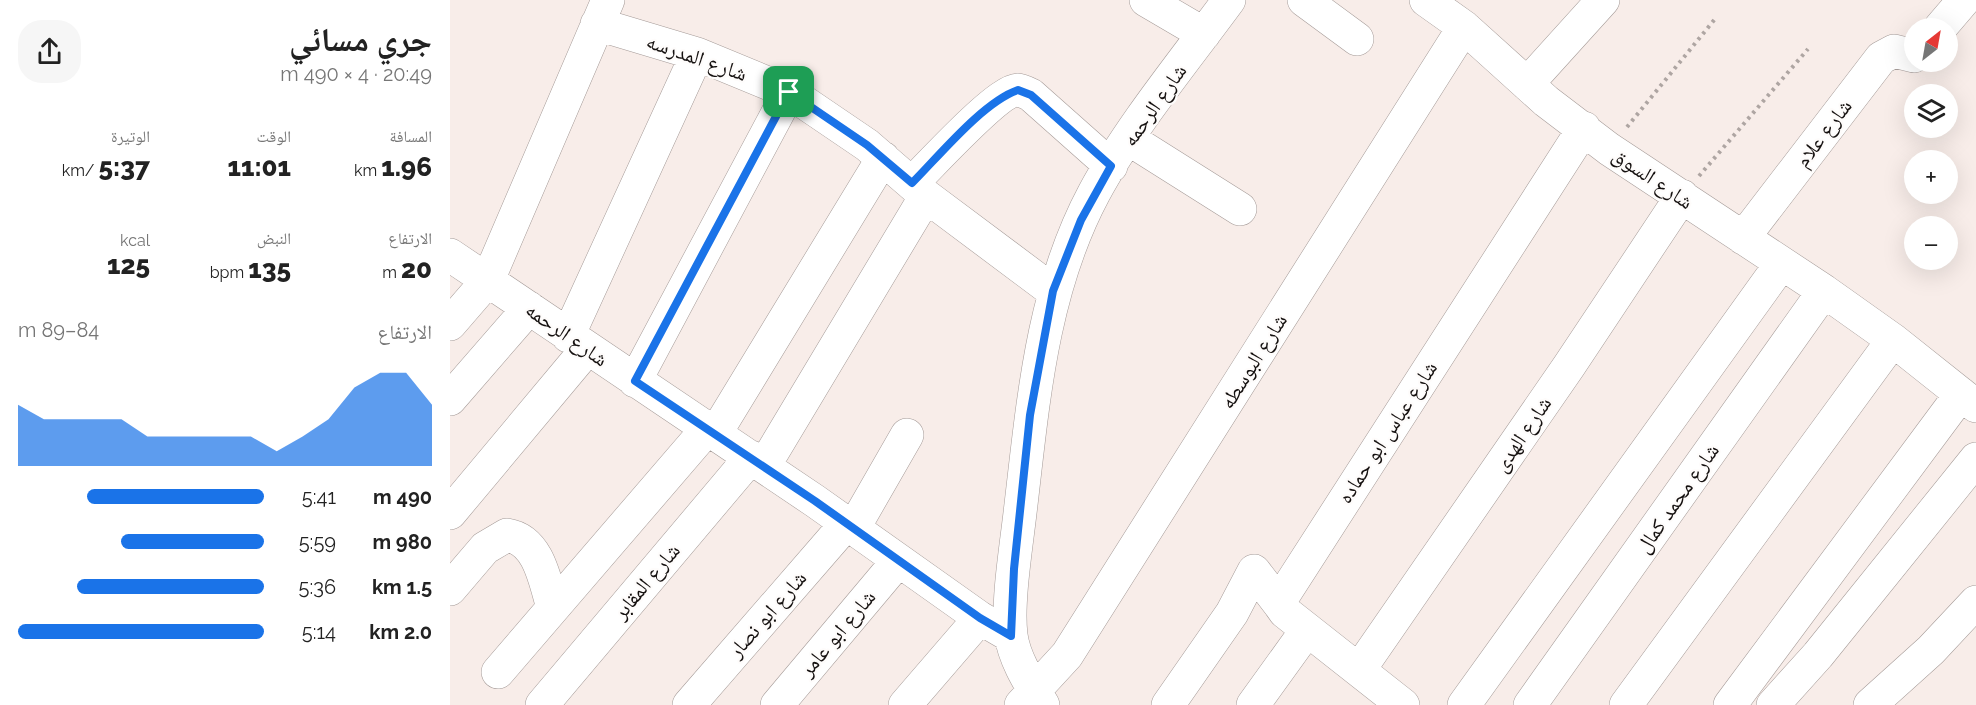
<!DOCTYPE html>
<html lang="ar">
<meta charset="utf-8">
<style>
:root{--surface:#fff;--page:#f6f6f6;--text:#222;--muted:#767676;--accent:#1a73e8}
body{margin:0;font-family:Raleway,"Noto Naskh Arabic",sans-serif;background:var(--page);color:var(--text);direction:rtl;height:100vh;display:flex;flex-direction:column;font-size:22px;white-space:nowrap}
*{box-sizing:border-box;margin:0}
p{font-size:20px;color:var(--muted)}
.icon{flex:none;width:33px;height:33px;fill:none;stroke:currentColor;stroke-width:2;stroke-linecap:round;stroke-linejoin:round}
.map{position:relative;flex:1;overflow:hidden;direction:ltr}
.details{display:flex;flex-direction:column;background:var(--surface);width:450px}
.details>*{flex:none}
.needle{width:39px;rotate:31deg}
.controls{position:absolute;left:1454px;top:18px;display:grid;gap:12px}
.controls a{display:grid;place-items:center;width:54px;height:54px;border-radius:50%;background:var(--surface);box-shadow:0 6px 24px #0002;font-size:30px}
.pin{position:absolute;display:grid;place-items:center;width:51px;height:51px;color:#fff;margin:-26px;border-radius:12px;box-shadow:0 3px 9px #0006}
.round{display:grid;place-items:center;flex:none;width:63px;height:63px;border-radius:24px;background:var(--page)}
.summary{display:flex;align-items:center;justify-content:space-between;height:102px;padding:0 18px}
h1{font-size:33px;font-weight:800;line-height:45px}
.metrics{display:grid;grid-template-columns:repeat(3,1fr);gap:9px;height:102px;padding:6px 18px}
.metrics div{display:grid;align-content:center}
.metrics b{font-size:26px;font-weight:800}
.metrics small{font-size:16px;font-weight:400}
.metrics p{font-size:16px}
.chart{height:168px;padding:12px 18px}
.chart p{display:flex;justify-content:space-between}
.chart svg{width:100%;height:108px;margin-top:6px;fill:var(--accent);opacity:.7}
ul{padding:0 18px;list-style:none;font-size:20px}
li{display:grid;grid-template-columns:96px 72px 1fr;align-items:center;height:45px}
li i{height:15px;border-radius:8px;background:var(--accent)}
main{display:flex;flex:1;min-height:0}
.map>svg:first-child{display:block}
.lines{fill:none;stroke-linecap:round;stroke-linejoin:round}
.minor-casing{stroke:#a59b98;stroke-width:34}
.path{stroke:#aea5a2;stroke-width:4;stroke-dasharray:3 4.5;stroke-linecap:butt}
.minor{stroke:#fff;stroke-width:33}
.route-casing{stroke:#fff;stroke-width:12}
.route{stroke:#1a73e8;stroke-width:8}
.labels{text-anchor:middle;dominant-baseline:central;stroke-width:4.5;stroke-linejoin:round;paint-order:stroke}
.street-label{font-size:21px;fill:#151110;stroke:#fefcfb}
</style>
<main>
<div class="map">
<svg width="1526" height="705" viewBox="0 0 1526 705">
<rect width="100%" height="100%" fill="#f8ede9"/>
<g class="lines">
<g class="minor-casing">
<path id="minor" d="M696 0 754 34
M854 0 907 39
M976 0 1014 27 1096 101 1159 149 1374 291 1443 340 1526 406
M147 24 247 54 339 92 417 145 476 196 603 291
M1490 28 1514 0
M1077 84 1153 0
M679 139 790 209
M462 183C480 166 547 91 568 90 571 90 577 93 581 95L661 166
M1293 238 1431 58 1444 51 1464 56
M0 255 365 501 530 618 561 636
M0 324 38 280 158 0
M118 336 247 54
M185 381 339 92
M0 399 79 308
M265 434 433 158
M314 466 476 196
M0 513 137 349
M403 529 457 435
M0 589 35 548 57 535C89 540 95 581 103 608
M909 670 1119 366 1232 196
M48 672 257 429
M92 705 301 457
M239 705 396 524
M327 705 448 561
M455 705 530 618
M571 705 617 655 1014 27
M593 705C581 685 564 659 561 635 557 602 566 548 570 513 583 404 591 292 644 193 679 128 735 60 779 0
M718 705 782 613 804 571 830 605
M803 705 857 630
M953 705 835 612 830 605 831 599 1134 128
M1014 705 1331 264
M1080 705 1374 291
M1176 705 1443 340
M1280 705 1511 394
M1323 705 1368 655 1526 459
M1420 705 1481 650 1526 602"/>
</g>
<path class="path" d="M1177 127 1265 19
M1249 176 1358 49"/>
<use href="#minor" class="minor"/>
</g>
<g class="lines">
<g class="route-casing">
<path id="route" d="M568 90 581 95 661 166 631 220 603 291 580 415 564 569 561 636 530 618 365 501 185 381 339 92 417 145 462 183C489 156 533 102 568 90Z"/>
</g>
<use href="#route" class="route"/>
</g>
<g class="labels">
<g class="street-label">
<text transform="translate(247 57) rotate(19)">شارع المدرسه</text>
<text transform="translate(704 105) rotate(-55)">شارع الرحمه</text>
<text transform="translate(1373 133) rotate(-53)">شارع علام</text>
<text transform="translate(1203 178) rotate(34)">شارع السوق</text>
<text transform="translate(117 334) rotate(35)">شارع الرحمه</text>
<text transform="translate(803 361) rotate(-58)">شارع البوسطه</text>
<text transform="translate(937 432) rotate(-57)">شارع عباس ابو حماده</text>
<text transform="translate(1072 434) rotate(-56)">شارع الهدى</text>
<text transform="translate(1227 498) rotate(-55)">شارع محمد كمال</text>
<text transform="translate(196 581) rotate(-50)">شارع المقابر</text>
<text transform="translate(317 614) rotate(-49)">شارع ابو نصار</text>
<text transform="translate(387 633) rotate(-50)">شارع ابو عامر</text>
</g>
</g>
</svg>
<div class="controls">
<a><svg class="needle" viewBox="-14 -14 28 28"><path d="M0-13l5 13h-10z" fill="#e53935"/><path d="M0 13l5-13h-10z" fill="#767676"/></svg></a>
<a><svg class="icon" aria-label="layers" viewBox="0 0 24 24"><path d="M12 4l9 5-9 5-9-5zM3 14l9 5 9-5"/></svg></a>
<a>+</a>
<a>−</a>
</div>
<div class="pin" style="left:339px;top:92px;background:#1e9e55"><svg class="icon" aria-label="arrive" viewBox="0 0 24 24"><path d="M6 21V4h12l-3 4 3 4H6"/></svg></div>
</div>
<section class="details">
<div class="summary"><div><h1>جري مسائي</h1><p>20:49 · 4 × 490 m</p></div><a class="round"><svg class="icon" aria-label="share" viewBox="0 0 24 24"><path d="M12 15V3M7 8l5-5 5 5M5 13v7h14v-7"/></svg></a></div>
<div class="metrics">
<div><p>المسافة</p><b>1.96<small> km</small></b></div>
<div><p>الوقت</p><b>11:01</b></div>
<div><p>الوتيرة</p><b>5:37<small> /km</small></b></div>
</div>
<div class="metrics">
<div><p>الارتفاع</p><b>20<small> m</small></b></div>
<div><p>النبض</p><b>135<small> bpm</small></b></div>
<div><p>kcal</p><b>125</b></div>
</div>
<div class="chart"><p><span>الارتفاع</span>84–89 m</p>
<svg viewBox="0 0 160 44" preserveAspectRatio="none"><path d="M0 44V19L10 25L20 25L30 25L40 25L50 32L60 32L70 32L80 32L90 32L100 38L110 32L120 25L130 12L140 6L150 6L160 19V44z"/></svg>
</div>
<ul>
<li><b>490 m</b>5:41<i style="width:72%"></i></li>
<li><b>980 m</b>5:59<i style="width:58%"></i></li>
<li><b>1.5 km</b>5:36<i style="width:76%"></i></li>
<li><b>2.0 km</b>5:14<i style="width:100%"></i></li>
</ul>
</section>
</main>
